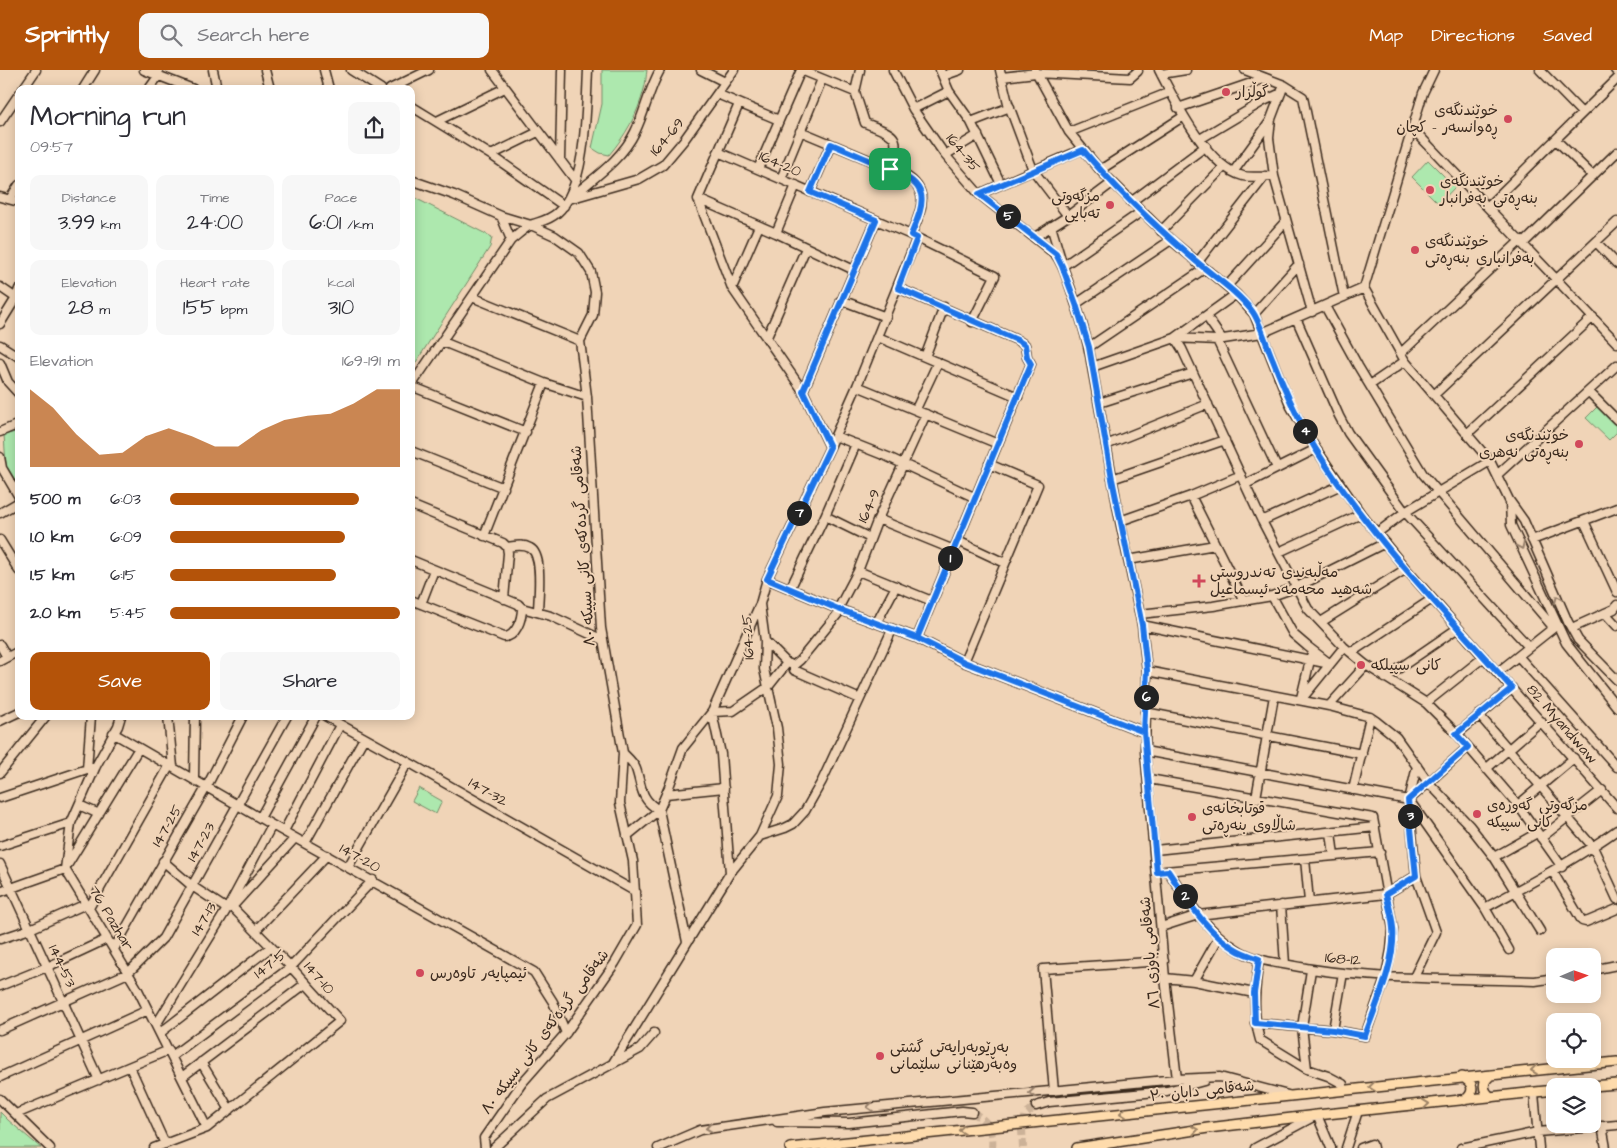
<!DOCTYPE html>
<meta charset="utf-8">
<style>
:root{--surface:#fff;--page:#f7f7f7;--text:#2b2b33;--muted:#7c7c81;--accent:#b45309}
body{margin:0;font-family:"Architects Daughter","Playpen Sans Arabic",sans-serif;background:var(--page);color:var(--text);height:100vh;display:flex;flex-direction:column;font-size:19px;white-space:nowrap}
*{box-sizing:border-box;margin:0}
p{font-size:16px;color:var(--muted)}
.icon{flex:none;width:28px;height:28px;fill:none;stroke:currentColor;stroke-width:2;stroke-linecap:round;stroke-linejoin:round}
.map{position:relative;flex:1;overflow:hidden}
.drawer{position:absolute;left:15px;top:15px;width:400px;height:635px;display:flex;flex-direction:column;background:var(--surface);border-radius:10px;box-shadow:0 2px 12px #0003}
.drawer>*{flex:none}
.needle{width:32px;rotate:88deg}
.controls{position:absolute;left:1546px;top:878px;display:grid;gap:10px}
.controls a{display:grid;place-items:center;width:55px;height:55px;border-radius:10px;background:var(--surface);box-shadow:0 2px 12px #0003;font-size:25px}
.pin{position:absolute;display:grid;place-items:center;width:42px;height:42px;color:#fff;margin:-21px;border-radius:10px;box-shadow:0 2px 8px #0006}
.km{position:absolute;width:25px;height:25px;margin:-12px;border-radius:50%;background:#222;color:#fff;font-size:14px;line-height:25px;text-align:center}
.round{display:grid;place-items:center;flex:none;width:52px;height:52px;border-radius:10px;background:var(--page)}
.headline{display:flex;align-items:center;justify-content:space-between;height:85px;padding:0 15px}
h1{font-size:28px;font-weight:600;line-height:38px}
.metrics{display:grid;grid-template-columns:repeat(3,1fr);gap:8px;height:85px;padding:5px 15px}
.metrics div{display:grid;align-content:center;border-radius:10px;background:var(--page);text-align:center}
.metrics b{font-size:21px;font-weight:600}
.metrics small{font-size:14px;font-weight:400}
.metrics p{font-size:14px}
.chart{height:140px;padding:10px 15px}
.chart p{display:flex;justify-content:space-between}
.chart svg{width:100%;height:90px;margin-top:5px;fill:var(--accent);opacity:.7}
.cta{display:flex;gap:10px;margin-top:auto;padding:10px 15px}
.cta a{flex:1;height:58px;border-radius:10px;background:var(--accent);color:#fff;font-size:20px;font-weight:600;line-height:58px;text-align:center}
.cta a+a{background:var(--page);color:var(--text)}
ul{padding:0 15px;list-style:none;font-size:16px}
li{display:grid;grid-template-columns:80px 60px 1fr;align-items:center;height:38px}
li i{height:12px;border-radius:6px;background:var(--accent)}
header{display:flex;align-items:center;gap:30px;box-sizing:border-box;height:70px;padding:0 25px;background:var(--accent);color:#fff}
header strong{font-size:24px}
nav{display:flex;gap:28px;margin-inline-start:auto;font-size:18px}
.search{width:350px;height:45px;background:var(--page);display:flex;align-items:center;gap:12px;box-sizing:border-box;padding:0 18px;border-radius:10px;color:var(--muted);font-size:19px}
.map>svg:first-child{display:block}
.green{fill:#ade8ae;stroke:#748966}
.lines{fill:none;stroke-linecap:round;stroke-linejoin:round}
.minor-tunnel{stroke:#ccb298;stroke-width:8;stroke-dasharray:8 4;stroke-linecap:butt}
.minor-casing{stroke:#3b2a1e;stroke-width:11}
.major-casing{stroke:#3b2a1e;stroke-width:12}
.minor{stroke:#f0d4b7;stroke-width:8}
.major{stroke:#fedbac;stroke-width:9}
.oneway{stroke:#967f6a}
.oneway2{stroke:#9c8265}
.route-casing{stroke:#fff;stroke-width:10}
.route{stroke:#1a73e8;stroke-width:6}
.poi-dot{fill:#d1495b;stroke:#f0d4b7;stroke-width:2}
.labels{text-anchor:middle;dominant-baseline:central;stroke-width:4;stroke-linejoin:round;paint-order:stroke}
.poi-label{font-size:15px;fill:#3b2a1e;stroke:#f0d4b7;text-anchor:start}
.street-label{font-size:15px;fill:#3b2a1e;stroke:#f0d4b7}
</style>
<header>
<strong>Sprintly</strong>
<div class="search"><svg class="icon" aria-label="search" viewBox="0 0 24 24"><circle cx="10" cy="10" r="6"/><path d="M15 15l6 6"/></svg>Search here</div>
<nav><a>Map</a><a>Directions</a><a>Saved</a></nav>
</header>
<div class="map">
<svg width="1617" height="1078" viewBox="0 0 1617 1078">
<rect width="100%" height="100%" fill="#f0d4b7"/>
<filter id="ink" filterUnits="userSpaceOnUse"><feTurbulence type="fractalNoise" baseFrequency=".02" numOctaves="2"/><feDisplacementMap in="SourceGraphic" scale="10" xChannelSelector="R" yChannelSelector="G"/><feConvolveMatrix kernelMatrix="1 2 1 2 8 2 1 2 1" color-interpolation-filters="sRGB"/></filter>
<g filter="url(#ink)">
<path class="green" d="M602 0H647C646 6 646 13 644 19 638 44 625 66 609 85L600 83 592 78 602 34Z
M1428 90 1455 117 1439 134 1412 107Z
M411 126 492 167 490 177 411 300Z
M1598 336 1617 356V362L1609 370 1586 348Z
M19 361V416L6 395 4 365Z
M419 718 442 731 436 744 412 731Z
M0 1042 8 1050 41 1078H0Z"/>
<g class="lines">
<path class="minor-tunnel" d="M972 1042C987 1051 994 1059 992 1078
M1023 1078 1022 1059 1026 1044 1036 1036"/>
<g class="minor-casing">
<path id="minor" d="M144 0 193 19
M213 0 217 19
M265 0 270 19
M324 0 329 19
M351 0 381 19
M492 0 576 111
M701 0 725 12
M860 0 855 22 865 53C897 66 901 64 890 99
M893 0 913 39 945 85 979 124 1056 185C1063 194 1066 206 1070 217 1079 243 1088 269 1092 297
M940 0 949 21 971 52 1001 114
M1000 0 1008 33 1033 100 1068 146
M1035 0 1069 62 1100 100 1171 170 1236 224 1254 244 1291 337 1316 379 1361 444 1406 499 1617 738
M1159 0C1175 31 1207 97 1243 106 1252 108 1265 106 1274 106
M1245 0 1284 15 1303 27 1344 227
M1434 0 1423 23 1364 218 1405 291 1490 391 1509 430 1524 451 1568 552 1578 570 1617 610
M1540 0 1582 43
M1615 0 1617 2
M1161 4 1186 0
M943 6 960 0
M1002 7 1036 3 1130 8 1138 1
M1284 15 1271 49 1269 68 1274 106 1312 242
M23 19 36 0
M83 19 95 0
M149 19 159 5 158 1
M390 19 429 0
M717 24 779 50
M739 34 698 129 732 218 803 321 830 377
M411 36 491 85 564 136
M1178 38 1266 8
M913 39 949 21
M437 51 505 18
M0 52 19 24
M971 52 1010 37
M1412 58 1617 273
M800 61 903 104C932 120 921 141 911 165
M1069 62 1170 22
M1200 69 1262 32 1281 23
M1556 70 1593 106
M718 82 911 165 995 206 972 252
M491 85 538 62
M945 85 978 65
M560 90 562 0
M758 99 801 0 855 22
M1100 100 1184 46
M1234 101 1271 50
M781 109 822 9
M411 110 454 125 501 146 531 155 555 166 579 183 591 202 595 222 593 245 580 271 587 327 601 558 623 683 620 733 633 791 637 855 615 893 566 963 522 1013 484 1068 485 1078
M810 122 831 74
M979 124 1083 79
M573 126C595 107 622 89 635 62 645 42 649 19 660 0
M0 127 19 132
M10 129 19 115
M569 129 639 109 663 95 684 70 734 0
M698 129 776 163 854 200
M1131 132 1206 76
M1488 136 1617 9
M501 146 511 170
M1051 156 1063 196 1141 142
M1161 161 1224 97
M776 163 796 115
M1035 167 1068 146 1112 113
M1596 172 1617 194
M1524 173 1617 82
M1197 193 1265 106
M1227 216 1286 151
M0 217 19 230
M732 218 759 156
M898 218 1017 270 1025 275 1027 287 1031 294 917 568
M1236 224 1175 268 1182 279 1262 451 1308 539 1344 577 1366 595 1426 633 1457 664 1518 735 1562 797
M472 227 580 271
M841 230 886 247
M1076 234 1171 170
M1325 236 1358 296 1423 404 1553 557
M1254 244 1299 194
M1206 246 1222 269
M1296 248 1339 346 1348 363 1405 442 1529 577
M0 254 16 228 19 219
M767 267 806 178
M878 267 1018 327
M1217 270 1277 398
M443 272 544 313 587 327
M0 275 19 287
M1089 277 1204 199
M1401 283 1521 170
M925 287 944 237
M0 293 8 312 19 324
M1370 315 1405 291
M411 316 511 170C518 165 525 157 533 154 542 151 549 150 557 143 587 117 586 38 588 0
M411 316 526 362
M857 316 998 374
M803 321 876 150
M1589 322 1617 350
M1434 325 1617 152
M1099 333 1193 303
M916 339 938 292
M0 362 19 354
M1467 364 1593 247
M835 366 888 387 976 428
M1106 375 1208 334
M411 381 504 418
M0 387 2 398 19 427
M1497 405 1617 295
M1112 409 1225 370
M1246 414 1316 379
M1191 426 1244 531
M1510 432 1511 455 1566 573 1617 637
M411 435 503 473 507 477
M0 443 19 432
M825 446 870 468
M878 449 954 480
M1120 451 1191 426 1241 405
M1262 451 1341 415
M1584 451 1617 522
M1377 463 1405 442 1490 391
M484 466 544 313
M0 470 19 501
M1532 470 1617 438
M958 471 1005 493
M507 477C515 476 523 474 530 478 544 485 538 528 538 542
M1279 482 1361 444
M411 490 518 534 522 538 551 546 603 570
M1128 490 1215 475
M858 501 932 531
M767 509 838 539 917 568 964 592 1144 662
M791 517 825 446 856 374
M1272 526 1293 564 1307 576 1329 593
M504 529 508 483 507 477
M411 530 504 567C516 567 522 549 522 538
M421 534 434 500
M838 539 858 501 878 449 926 344
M841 540 800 590 794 595V600L860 629
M1605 543 1617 556
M1140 544 1213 536 1272 526 1297 517 1385 473
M877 552 896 516
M1321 552 1406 499
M1142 555 1330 594
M1572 558 1614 539 1617 535
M765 571 787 593 790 594
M0 575 7 587
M1352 582 1432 529
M1518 586 1617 697
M0 591 19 581
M964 592 1038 415 989 394
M1147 601 1329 636 1370 647 1376 651 1396 667 1428 712 1469 755 1494 787 1540 861
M1498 602 1557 555
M1385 608 1458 558
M1301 628 1311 586
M1301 630 1344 577
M1426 633 1484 587
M1329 636 1366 595
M1145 642 1362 684
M1479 645 1593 777 1617 829
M121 646 118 656 96 696 71 753 65 799 137 918 207 1058
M168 646 173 697
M325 646 408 692 636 822
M0 651 19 642
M113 663 272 755 534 902 553 932 566 963
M1457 664 1512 618
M1145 681 1409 730 1485 838 1509 880
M623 683C627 687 634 693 636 699 642 716 640 730 659 740L687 872
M87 699 91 646
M1486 699 1541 651
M0 703 46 646
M194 709 195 646
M1149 709 1373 748 1393 859 1391 880 1386 906 1365 966 1333 960 1255 953
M1353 720 1370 647
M666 724 724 718
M0 728 96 696
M1256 728 1274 626
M1409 730 1468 677
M79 735 99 744
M1518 735 1574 688
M260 748 316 646
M284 761 340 655
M1331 762 1334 786
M627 766 659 740 669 717 683 678 712 642 759 536
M760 766 785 758 793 754 805 741 822 711 892 560
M1541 768 1602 720
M305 773 364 668
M0 776 71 753
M1155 780 1375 757
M1494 787 1537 763
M1305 789 1309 832
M163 791 192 816 227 839 232 837 295 768
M0 794 99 1010
M348 797 408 692
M1165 801 1380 782
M1168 801C1187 829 1205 859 1235 878 1251 889 1270 892 1289 895 1368 911 1454 908 1535 911L1555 908
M1553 802 1582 851 1586 852 1617 839
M730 803 721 684 712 642 733 641 768 617 787 593
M0 822 65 799 139 678
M1281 835 1285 894
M89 838 170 695
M1485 838C1530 813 1575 790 1617 760
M1161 857 1198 845 1386 824 1416 806
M256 860 327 785
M0 869 30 859 86 834
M114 879 207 716 243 646
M1259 889C1255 917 1252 943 1260 970L1307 999
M1311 900 1302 957 1307 999 1328 1006 1343 1014V1020
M1592 900 1617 895
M1414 907 1436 862 1416 806 1409 730 1417 696
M1165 908 1194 911 1254 923
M1194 911 1219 867
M0 916 47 897 107 869
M156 955 227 839 272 755
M0 960 128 903 163 868 287 646
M1333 960 1343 903
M160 963 271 877
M172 986 291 897 373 810
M201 992 230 1040
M613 993 730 803 760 766 778 726 781 694 777 658 764 599 765 571 760 534 767 509 830 377 857 316 917 168
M130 997 165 1074
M0 1007 148 940
M182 1007 305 914
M1177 1009 1165 908 1145 681 1147 601 1142 555 1120 451 1092 297 1175 268 1217 270 1262 263 1364 218
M1054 1021 1043 899 1164 891
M1534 1023 1539 1078
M0 1029 50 1078
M1036 1036 1049 1032 1167 1021 1204 1011
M16 1044 169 980
M777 1052 849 1053 962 1041 972 1042
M1602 1056 1606 1078
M154 1078 207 1058 340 951 291 897 232 837
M494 1078 547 1029 640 979 654 963
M658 1078 700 1060 825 1042 1177 1009 1220 1007 1288 1025
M1255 1078 1317 1045 1331 1078
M1346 1078 1358 1041
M1361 1078 1372 1074 1373 1078
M1461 1078 1538 1062 1617 1055"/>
</g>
<g class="major-casing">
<path id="major" d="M1462 1007C1474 1012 1475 1023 1465 1030
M1592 1016 1617 1014
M1491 1027C1482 1021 1482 1011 1491 1005
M790 1078 1617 992
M1077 1078 1208 1058 1317 1045 1555 1020"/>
</g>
<use href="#minor" class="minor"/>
<use href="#major" class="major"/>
</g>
<defs><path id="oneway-chevron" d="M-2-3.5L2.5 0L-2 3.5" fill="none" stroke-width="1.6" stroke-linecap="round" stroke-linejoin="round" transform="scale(1.25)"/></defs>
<g class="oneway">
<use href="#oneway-chevron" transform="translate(1521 476) rotate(65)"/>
<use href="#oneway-chevron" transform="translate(1558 529) rotate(-114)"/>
<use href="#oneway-chevron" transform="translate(1032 1023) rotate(175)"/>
<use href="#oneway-chevron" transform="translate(870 1037) rotate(175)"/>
<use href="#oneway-chevron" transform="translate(709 1058) rotate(172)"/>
</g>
<g class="oneway2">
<use href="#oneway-chevron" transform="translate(1534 1000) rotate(174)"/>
<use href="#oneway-chevron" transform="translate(1372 1017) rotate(174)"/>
<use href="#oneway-chevron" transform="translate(1426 1034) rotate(-6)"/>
<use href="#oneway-chevron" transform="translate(1123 1043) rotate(174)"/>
<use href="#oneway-chevron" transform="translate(962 1060) rotate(174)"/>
<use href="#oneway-chevron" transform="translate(1195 1060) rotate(-9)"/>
</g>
</g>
<g class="lines" filter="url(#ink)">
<g class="route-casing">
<path id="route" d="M890 99C930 116 926 129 911 165L917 168 898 218 1017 270 1025 275 1027 287 1031 294 917 568 964 592 1144 662 1157 802 1168 801C1187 829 1206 863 1237 880 1244 884 1252 886 1259 889L1254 923 1255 953 1333 960 1365 966C1376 934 1396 892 1393 858 1392 847 1389 835 1386 824L1416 806 1408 730 1468 677 1456 664 1512 618C1444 541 1369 466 1315 378 1298 350 1285 321 1273 290 1267 277 1260 251 1252 241 1235 219 1211 205 1190 186 1152 153 1115 118 1083 80L979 124 1056 184 1062 196 1076 234 1089 277 1112 409 1142 555 1147 600 1144 662 964 592 917 568 838 539 767 509 830 377 803 321 876 150 810 122 831 74 890 99"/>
</g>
<use href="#route" class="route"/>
</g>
<g class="poi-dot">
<circle cx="1226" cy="22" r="5"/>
<circle cx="1508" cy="49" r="5"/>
<circle cx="1430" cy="120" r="5"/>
<circle cx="1110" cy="135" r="5"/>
<circle cx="1415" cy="180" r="5"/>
<circle cx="1579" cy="374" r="5"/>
<path d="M1196.5 503.5h5v5h5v5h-5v5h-5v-5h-5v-5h5z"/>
<circle cx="1361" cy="595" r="5"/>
<circle cx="1477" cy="744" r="5"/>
<circle cx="1192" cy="747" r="5"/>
<circle cx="420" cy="903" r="5"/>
<circle cx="880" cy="986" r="5"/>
</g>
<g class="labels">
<g class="poi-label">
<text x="1236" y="22">گوڵزار</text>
<text x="1498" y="40" text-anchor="end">خوێندنگەی<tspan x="1498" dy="17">ڕەوانسەر - کچان</tspan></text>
<text x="1440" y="111">خوێندنگەی<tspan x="1440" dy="17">بنەڕەتی بەفرانبار</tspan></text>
<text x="1100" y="126" text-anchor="end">مزگەوتی<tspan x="1100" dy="17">تەبایی</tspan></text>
<text x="1425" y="171">خوێندنگەی<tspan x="1425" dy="17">بەفرانباری بنەڕەتی</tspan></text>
<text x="1569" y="365" text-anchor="end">خوێندنگەی<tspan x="1569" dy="17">بنەڕەتی نەهری</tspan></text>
<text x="1210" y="502">مەڵبەندی تەندروستی<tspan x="1210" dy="17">شەهید محەمەد ئیسماعیل</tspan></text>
<text x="1371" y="595">کانی سپیلکە</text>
<text x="1487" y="735">مزگەوتی گەورەی<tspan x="1487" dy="17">کانی سپیکە</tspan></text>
<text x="1202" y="738">قوتابخانەی<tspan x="1202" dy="17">شاڵاوی بنەڕەتی</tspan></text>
<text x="430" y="903">ئیمپایەر تاوەرس</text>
<text x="890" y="977">بەڕێوبەرایەتی گشتی<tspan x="890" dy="17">وەبەرهێنانی سلێمانی</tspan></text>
</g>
<g class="street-label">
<text transform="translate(667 67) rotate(-50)">164-69</text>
<text transform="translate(963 83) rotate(51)">164-35</text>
<text transform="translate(780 94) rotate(23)">164-20</text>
<text transform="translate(869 436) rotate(-66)">164-9</text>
<text transform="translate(583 476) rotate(-94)">شەقامی گردەکەی کانی سپیکە ٨٠</text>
<text transform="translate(748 567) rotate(-93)">164-25</text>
<text transform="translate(1562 654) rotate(49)">82 Myandwaw</text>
<text transform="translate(488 722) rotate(30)">147-32</text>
<text transform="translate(167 756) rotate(-60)">147-25</text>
<text transform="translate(201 772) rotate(-61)">147-23</text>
<text transform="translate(360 788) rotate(29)">147-20</text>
<text transform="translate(111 848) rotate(59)">76 Pazhar</text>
<text transform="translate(204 849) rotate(-59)">147-13</text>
<text transform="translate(1150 883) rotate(-95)">شەقامی باوزی ٨٦</text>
<text transform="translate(1343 889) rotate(5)">168-12</text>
<text transform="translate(270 894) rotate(-39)">147-5</text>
<text transform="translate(62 896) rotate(65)">144-53</text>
<text transform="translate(319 908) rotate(49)">147-10</text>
<text transform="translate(545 962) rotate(-53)">شەقامی گردەکەی کانی سپیکە ٨٠</text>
<text transform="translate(1202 1021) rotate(-6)">شەقامی دابان ٣٠</text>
</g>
</g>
</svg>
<div class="controls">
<a><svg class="needle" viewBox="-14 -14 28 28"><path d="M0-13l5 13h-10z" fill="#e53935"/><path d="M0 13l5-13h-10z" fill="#7c7c81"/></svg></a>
<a><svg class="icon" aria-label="locate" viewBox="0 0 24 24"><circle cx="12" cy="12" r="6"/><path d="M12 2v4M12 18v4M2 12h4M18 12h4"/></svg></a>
<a><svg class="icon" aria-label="layers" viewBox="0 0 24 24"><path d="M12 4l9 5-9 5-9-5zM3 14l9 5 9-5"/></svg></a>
</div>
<div class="pin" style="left:890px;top:99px;background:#1e9e55"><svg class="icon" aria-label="arrive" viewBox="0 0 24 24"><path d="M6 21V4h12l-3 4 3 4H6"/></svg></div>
<b class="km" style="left:950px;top:488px">1</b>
<b class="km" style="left:1185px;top:826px">2</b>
<b class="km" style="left:1410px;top:746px">3</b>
<b class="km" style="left:1305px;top:361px">4</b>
<b class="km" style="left:1008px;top:146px">5</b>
<b class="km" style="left:1146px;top:627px">6</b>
<b class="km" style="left:799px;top:443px">7</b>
<section class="drawer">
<div class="headline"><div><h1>Morning run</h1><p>09:57</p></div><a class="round"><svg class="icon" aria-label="share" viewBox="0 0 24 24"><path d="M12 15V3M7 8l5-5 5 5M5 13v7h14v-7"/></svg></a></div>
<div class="metrics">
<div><p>Distance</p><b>3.99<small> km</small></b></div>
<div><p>Time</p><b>24:00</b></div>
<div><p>Pace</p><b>6:01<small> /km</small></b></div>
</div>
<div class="metrics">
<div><p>Elevation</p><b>28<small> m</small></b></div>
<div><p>Heart rate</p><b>155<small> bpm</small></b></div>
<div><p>kcal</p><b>310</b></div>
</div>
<div class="chart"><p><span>Elevation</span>169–191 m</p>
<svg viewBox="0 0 160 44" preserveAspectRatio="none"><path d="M0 44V6L10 15L20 28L30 38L40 37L50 29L60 25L70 29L80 34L90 34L100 26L110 21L120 19L130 18L140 13L150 6L160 6V44z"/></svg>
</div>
<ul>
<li><b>500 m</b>6:03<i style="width:82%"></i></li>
<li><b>1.0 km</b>6:09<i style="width:76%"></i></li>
<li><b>1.5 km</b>6:15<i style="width:72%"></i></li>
<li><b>2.0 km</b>5:45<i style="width:100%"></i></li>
</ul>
<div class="cta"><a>Save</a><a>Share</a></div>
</section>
</div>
